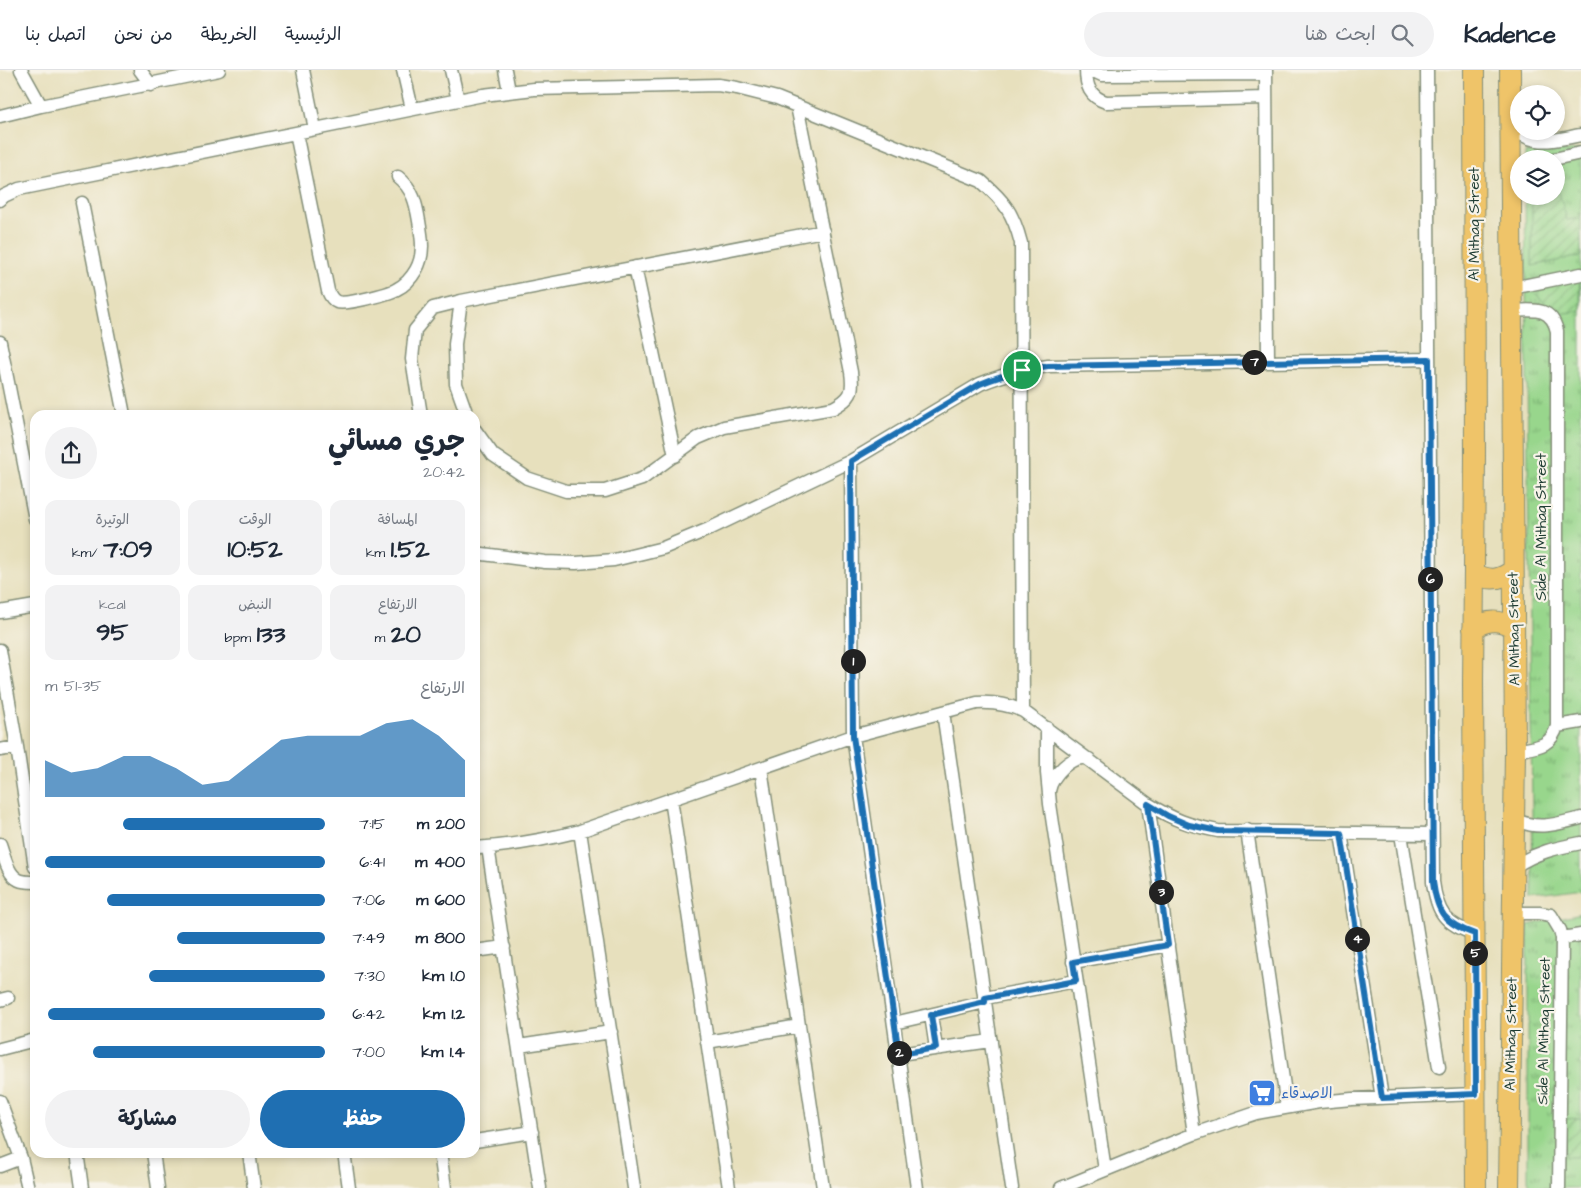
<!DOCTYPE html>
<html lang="ar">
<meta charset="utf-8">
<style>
:root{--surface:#fff;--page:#f2f2f3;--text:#1f2937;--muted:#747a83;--line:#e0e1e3;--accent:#1f6fb2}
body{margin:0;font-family:"Architects Daughter","Playpen Sans Arabic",sans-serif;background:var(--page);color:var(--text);direction:rtl;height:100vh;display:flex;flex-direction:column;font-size:19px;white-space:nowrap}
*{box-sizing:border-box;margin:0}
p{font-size:16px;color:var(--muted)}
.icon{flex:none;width:28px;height:28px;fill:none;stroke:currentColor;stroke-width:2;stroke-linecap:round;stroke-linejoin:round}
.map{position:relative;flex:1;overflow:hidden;direction:ltr}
.drawer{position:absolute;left:30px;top:340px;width:450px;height:748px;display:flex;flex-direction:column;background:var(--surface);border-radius:15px;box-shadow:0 2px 8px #0003;direction:rtl}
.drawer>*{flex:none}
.buttons{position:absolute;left:1510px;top:15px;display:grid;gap:10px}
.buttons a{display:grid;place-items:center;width:55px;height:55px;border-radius:50%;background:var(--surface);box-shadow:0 2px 8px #0003;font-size:25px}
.pin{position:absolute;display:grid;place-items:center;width:42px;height:42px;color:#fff;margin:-21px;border:2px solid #fff;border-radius:50%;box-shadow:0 1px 5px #0007}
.km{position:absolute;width:25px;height:25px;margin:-12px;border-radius:50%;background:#222;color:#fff;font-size:14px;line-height:25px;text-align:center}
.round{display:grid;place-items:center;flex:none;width:52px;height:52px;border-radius:26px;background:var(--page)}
.headline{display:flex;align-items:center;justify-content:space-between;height:85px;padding:0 15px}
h1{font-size:28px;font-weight:700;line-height:38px}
.metrics{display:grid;grid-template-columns:repeat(3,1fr);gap:8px;height:85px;padding:5px 15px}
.metrics div{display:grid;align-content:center;border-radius:12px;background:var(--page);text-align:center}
.metrics b{font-size:25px;font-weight:700}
.metrics small{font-size:14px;font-weight:400}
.metrics p{font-size:14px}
.chart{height:140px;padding:10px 15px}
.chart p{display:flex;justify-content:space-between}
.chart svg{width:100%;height:90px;margin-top:5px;fill:var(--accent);opacity:.7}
.action{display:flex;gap:10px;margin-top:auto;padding:10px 15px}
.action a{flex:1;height:58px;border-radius:30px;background:var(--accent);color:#fff;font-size:20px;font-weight:700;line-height:58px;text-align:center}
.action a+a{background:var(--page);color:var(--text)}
ul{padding:0 15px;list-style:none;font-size:16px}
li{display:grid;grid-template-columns:80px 60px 1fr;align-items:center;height:38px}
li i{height:12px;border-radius:6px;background:var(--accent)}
header{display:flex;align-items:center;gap:30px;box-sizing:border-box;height:70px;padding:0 25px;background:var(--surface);border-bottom:1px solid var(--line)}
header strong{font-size:24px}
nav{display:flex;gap:28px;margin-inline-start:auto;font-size:18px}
.search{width:350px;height:45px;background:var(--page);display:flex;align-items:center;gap:12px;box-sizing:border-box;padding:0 18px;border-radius:28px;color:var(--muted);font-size:19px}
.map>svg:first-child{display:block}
.grass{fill:url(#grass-tufts);stroke:#5c8a60}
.garden{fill:url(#garden-furrows);stroke:#5c8a60}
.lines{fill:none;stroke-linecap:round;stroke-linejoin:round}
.street-casing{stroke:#838e78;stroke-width:15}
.primary-casing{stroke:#838e78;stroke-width:22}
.street{stroke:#fff;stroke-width:12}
.primary{stroke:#efc469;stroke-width:20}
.route-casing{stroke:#fff;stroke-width:10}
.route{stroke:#1f6fb2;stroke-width:6}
.labels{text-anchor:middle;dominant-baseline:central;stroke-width:4.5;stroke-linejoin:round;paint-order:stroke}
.street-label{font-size:15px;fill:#1f3d34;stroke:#f7f3e8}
.shop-label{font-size:15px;fill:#366cbe;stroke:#f7f3e8;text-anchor:start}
</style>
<header>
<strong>Kadence</strong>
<div class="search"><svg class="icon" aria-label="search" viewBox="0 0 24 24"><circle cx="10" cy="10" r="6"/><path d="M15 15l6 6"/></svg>ابحث هنا</div>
<nav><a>الرئيسية</a><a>الخريطة</a><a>من نحن</a><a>اتصل بنا</a></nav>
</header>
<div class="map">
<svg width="1581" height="1118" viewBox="0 0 1581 1118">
<defs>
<pattern id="grass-tufts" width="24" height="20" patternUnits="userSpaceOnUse" patternTransform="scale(1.25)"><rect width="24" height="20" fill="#98d68c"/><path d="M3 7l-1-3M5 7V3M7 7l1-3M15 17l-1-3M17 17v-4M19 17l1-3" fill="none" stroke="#7baf73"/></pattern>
<pattern id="garden-furrows" width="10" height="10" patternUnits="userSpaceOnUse" patternTransform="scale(1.25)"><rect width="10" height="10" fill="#98d68c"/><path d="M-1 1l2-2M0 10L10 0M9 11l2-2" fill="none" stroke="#7baf73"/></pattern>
</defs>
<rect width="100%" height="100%" fill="#f7f3e8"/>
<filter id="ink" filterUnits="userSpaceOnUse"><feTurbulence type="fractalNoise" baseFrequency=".02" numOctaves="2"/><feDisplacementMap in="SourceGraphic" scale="10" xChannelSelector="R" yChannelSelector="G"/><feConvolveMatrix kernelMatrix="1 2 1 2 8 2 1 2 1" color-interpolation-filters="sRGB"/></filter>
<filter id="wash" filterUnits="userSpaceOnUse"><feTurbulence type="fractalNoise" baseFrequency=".0096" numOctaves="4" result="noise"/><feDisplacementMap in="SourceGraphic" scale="20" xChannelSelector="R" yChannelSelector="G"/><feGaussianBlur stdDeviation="1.12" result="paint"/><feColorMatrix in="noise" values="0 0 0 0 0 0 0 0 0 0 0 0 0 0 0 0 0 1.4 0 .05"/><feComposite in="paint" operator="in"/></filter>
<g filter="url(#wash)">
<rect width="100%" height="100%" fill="#e7e0bd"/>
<path class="grass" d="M1581 80V822L1533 829 1525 126H1556V89H1525V82Z
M1581 843V1118H1528V855Z"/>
<path class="garden" d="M1556 112 1567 150 1581 148V186L1532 196V126H1556Z
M1579 208 1581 241 1556 244 1530 218Z
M1581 1048V1087H1565V1049Z"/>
</g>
<g filter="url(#ink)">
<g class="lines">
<g class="street-casing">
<path id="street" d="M21 0 41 36
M140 0 151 15
M303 0 315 59
M403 0 412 39
M451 0 458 30
M505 0 509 21
M1086 0C1086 16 1090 27 1106 32L1266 28
M1091 0 1102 5 1266 4
M1266 0 1268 292
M1427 0 1433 812C1437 843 1445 854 1475 864
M0 46 41 36 219 0
M1511 56C1533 78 1553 70 1581 65
M296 63 328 221C330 226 332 230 337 232 346 235 389 224 397 219 405 215 412 207 416 200 425 184 422 168 419 151 416 133 413 119 398 107
M1554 89 1581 83
M0 130 4 126 19 119 483 25 534 19 718 15 737 18 777 28 981 111C1004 131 1013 142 1021 173L1023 641
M82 133 124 345
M635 197 675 386
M1512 218 1581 204
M461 231 455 274 456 314 467 345
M1512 241C1533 240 1551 236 1557 261V656C1551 678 1535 677 1515 681
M0 272 35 449
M421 345 412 289 415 260 433 238 461 231 823 161
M475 360 493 385 527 408 566 421H605L642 409 698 368 724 357 833 338C851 328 854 323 851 302L797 36
M851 391 853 666 917 1118
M475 483 545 492 576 493 614 490 663 478 709 459 851 391 980 314C1002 305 1024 299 1048 296L1429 289
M0 542 35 536
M0 580 17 677 35 797
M943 642 1012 1118
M1557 656 1581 652
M1047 658V703L1050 734 1105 1100
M0 680 17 677
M761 698 823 1118
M1049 721C1052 705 1072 683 1089 689
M671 729 729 1118
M1148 734 1194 1064
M1514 749C1538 761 1556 754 1581 748
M1247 760 1287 1037
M580 761 634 1118
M1341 763 1382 1028
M1401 764 1439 997
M0 774C4 785 7 804 19 810 23 812 30 812 35 812
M488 777 540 1118
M475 778C513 776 544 770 580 761L853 666 977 633C994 632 1007 634 1023 641L1148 734C1174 750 1188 755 1218 761L1432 764
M1514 797C1536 782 1556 778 1581 773
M1513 843H1539L1551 845 1560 860 1562 868 1559 1118
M1562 868 1581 865
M475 881 504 877
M1073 892 1168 875
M985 928 1076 911
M0 930 8 928
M931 945 936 978
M894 953 985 932
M707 972 799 956
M519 976 611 962
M0 979 35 970
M899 984 991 971
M0 1031 21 1088 28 1118
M475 1071 532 1062
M77 1082 82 1118
M153 1082 158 1118
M249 1082 254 1118
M344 1082 349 1118
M440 1082 445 1118
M0 1096 21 1088
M1061 1118 1194 1064 1256 1043 1319 1032 1352 1029 1476 1024"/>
</g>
<g class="primary-casing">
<path id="primary" d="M1474 0 1475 386 1473 614 1476 1118
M1474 503C1488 511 1500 511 1513 500
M1473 559C1487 549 1499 549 1514 558
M1509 1118 1515 681 1510 0"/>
</g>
<use href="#street" class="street"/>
<use href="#primary" class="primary"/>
</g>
</g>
<g class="lines" filter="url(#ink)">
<g class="route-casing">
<path id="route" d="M1429 289 1433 812C1437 843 1445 854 1475 864L1476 1024 1382 1028 1341 763 1218 761 1189 755 1168 746 1148 734 1168 875 1073 892 1076 911 985 928V932L931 945 936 978 899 984 853 666 851 391 980 314C1002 305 1024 299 1048 296Z"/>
</g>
<use href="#route" class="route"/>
</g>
<defs>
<g id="supermarket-square" transform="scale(1.4375)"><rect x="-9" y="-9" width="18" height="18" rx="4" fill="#3f7fe0" stroke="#f7f3e8"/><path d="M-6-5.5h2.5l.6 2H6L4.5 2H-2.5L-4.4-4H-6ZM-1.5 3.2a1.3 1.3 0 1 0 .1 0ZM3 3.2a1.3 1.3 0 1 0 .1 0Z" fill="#fff"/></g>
</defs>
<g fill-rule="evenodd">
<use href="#supermarket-square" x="1262" y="1023"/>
</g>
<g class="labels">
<g class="street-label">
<text transform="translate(1474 154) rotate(-90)">Al Mithaq Street</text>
<text transform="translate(1541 457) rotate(-90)">Side Al Mithaq Street</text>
<text transform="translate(1514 559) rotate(-91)">Al Mithaq Street</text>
<text transform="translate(1544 961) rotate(-89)">Side Al Mithaq Street</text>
<text transform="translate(1511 964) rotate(-89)">Al Mithaq Street</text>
</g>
<g class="shop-label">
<text x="1281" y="1023">الاصدقاء</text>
</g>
</g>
</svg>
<div class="buttons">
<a><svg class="icon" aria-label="locate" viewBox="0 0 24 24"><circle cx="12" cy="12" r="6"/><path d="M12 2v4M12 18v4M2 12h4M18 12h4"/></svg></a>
<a><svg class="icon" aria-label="layers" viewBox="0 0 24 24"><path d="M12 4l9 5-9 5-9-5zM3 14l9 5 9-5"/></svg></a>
</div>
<div class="pin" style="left:1022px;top:300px;background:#1e9e55"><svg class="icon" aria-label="arrive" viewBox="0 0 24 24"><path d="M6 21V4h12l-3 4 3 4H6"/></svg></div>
<b class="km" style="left:853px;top:591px">1</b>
<b class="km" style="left:899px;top:983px">2</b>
<b class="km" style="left:1161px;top:822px">3</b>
<b class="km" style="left:1357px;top:869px">4</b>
<b class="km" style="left:1475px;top:883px">5</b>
<b class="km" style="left:1430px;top:509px">6</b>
<b class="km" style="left:1254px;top:292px">7</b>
<section class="drawer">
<div class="headline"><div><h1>جري مسائي</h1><p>20:42</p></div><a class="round"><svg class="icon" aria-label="share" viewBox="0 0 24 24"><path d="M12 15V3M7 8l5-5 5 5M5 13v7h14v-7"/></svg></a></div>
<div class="metrics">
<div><p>المسافة</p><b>1.52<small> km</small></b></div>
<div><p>الوقت</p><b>10:52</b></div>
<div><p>الوتيرة</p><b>7:09<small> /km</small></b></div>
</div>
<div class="metrics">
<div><p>الارتفاع</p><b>20<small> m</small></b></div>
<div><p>النبض</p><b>133<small> bpm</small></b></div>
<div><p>kcal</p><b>95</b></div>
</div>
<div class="chart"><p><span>الارتفاع</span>35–51 m</p>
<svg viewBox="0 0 160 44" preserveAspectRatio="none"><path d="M0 44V26L10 32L20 30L30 24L40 24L50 30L60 38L70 36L80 26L90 16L100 14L110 14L120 14L130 8L140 6L150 14L160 26V44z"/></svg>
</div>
<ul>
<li><b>200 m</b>7:15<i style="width:72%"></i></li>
<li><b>400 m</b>6:41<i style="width:100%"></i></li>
<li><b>600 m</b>7:06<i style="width:78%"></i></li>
<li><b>800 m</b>7:49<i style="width:53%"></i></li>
<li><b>1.0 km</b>7:30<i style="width:63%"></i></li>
<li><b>1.2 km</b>6:42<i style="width:99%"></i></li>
<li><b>1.4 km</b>7:00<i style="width:83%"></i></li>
</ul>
<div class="action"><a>حفظ</a><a>مشاركة</a></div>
</section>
</div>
